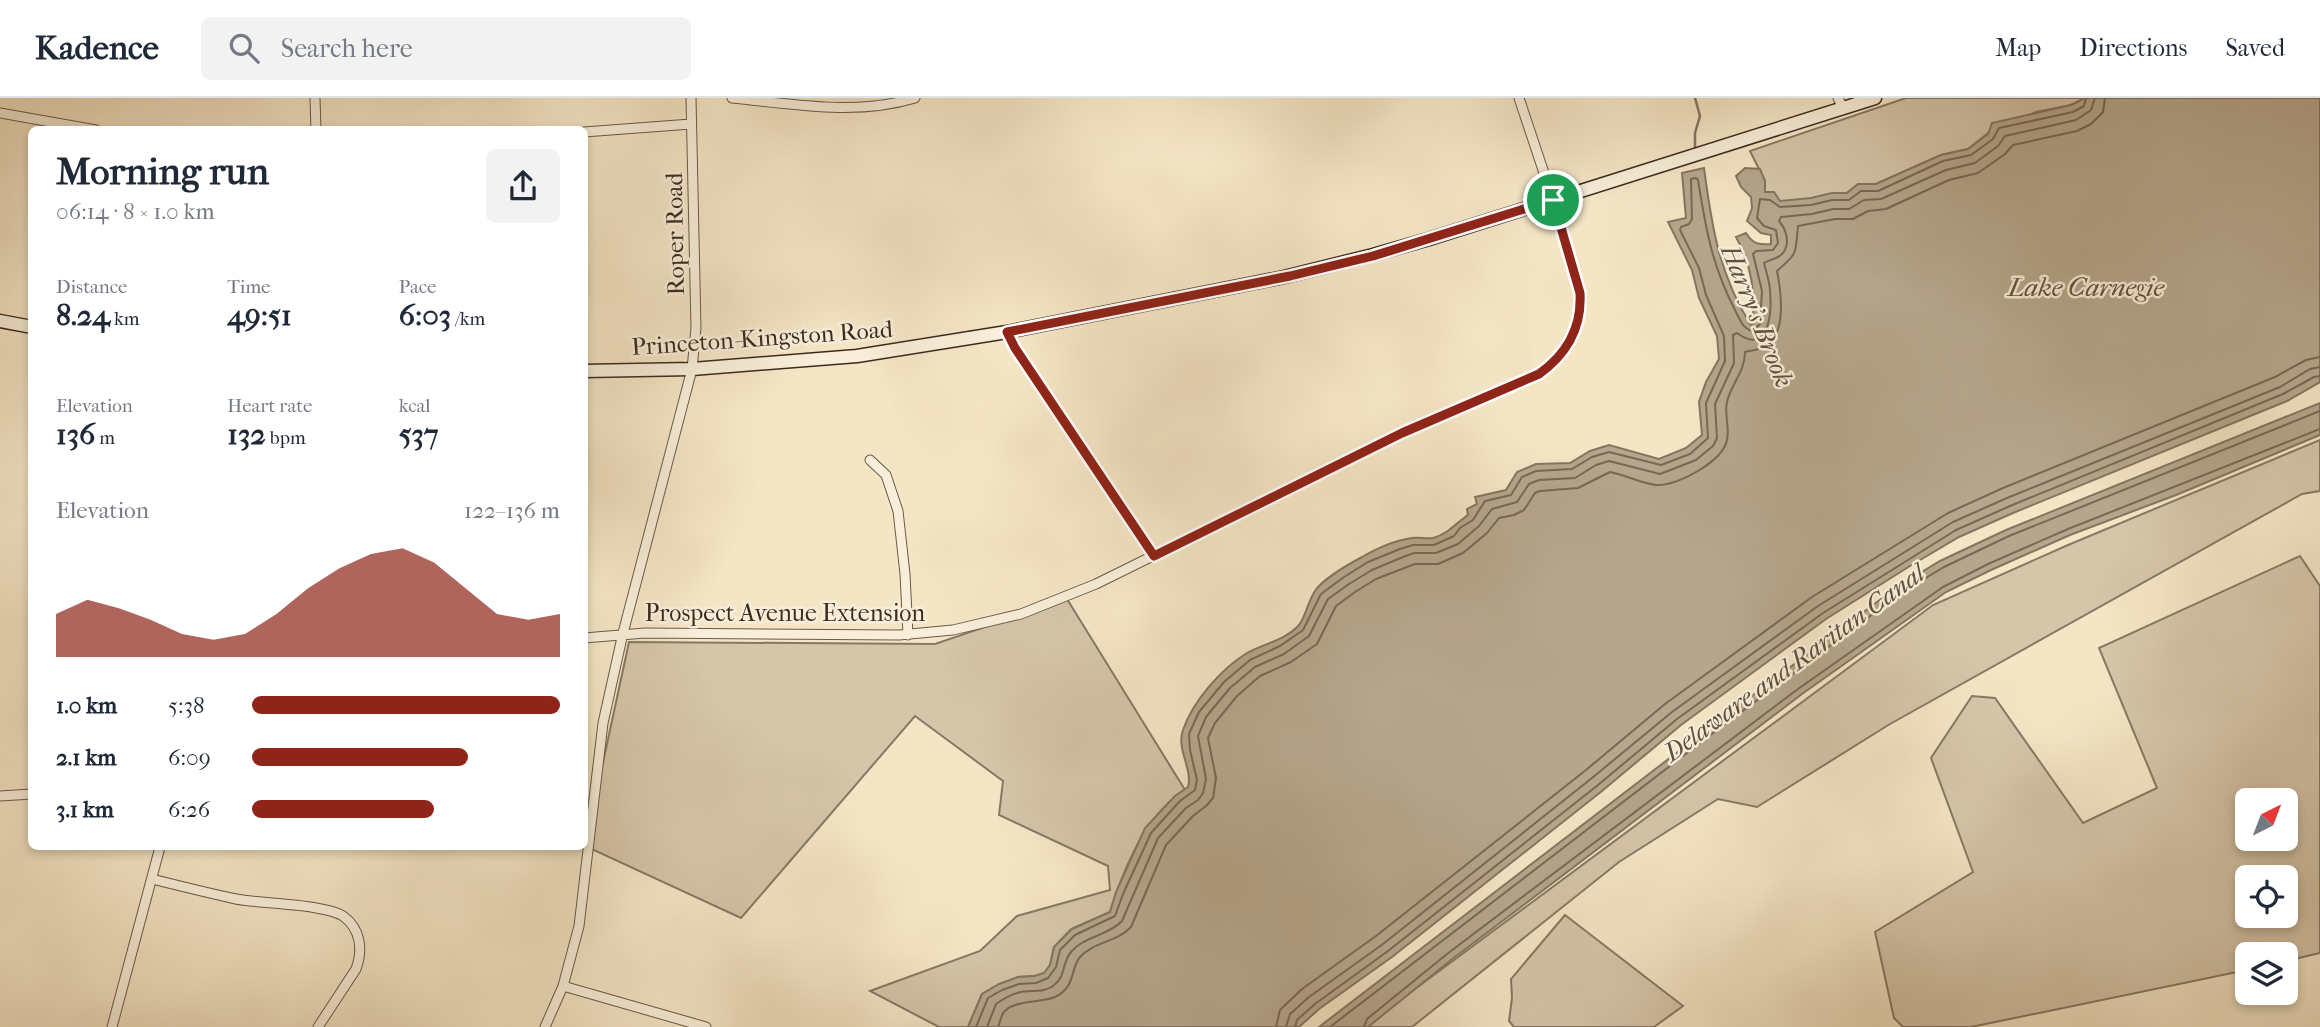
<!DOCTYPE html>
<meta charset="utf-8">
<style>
:root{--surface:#fff;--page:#f2f2f3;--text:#1f2937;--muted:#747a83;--line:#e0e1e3;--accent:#8f2418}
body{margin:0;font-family:"IM FELL French Canon",serif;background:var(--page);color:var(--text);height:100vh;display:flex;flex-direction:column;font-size:26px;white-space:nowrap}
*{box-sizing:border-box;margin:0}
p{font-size:23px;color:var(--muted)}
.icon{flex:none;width:38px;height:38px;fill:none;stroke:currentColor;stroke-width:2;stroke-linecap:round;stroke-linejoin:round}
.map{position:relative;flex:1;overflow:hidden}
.sheet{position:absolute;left:28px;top:28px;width:560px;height:724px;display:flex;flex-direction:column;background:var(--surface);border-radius:10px;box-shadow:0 4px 10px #0003}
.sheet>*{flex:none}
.needle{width:46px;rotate:42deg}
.controls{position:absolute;left:2235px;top:690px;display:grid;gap:14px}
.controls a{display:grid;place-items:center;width:63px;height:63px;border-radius:10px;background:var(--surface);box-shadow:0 4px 10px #0003;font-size:35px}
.pin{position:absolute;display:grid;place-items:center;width:60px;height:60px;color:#fff;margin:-30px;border:4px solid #fff;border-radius:50%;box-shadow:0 2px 7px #0007}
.round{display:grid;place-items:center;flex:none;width:74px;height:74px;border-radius:10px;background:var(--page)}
.headline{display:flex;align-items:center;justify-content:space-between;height:119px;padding:0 28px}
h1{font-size:38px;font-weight:700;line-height:52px}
.metrics{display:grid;grid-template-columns:repeat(3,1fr);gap:10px;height:119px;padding:7px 28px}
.metrics div{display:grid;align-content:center}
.metrics b{font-size:30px;font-weight:700}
.metrics small{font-size:19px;font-weight:400}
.metrics p{font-size:19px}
.chart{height:196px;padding:14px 28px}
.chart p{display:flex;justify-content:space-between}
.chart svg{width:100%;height:126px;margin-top:7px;fill:var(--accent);opacity:.7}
ul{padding:0 28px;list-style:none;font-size:23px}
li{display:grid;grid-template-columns:112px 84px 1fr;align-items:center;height:52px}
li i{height:18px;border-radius:9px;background:var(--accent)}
header{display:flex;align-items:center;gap:42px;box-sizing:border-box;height:98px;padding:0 35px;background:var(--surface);border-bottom:2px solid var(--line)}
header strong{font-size:33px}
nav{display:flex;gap:38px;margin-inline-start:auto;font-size:24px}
.search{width:490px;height:63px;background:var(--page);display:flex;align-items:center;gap:18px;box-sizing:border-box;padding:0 24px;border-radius:10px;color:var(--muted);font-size:26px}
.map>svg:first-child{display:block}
.green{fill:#d5c5a9;stroke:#887864;stroke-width:2;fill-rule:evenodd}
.water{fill:#b5a68c;stroke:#857560;stroke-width:2}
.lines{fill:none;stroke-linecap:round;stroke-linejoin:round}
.shore{stroke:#786855;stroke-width:2}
.stream{stroke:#857560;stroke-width:2.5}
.street-casing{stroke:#6a5a48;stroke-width:11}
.secondary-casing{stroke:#3c2b1e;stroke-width:15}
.street{stroke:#f8eed9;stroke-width:9}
.secondary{stroke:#f8eed9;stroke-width:12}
.route-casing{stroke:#fff;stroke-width:14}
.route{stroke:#8f2418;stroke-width:9}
.labels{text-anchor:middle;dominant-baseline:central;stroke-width:5;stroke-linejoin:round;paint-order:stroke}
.street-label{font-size:24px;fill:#3c2b1e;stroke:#f8eed9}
.water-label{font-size:26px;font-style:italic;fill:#60503f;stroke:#f8eed9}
</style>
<header>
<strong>Kadence</strong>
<div class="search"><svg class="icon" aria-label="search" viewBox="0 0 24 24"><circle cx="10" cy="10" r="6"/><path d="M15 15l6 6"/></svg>Search here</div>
<nav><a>Map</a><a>Directions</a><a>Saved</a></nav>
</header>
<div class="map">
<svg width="2320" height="929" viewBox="0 0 2320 929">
<rect width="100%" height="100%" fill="#f4e5c5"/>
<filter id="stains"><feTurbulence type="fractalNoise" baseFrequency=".00286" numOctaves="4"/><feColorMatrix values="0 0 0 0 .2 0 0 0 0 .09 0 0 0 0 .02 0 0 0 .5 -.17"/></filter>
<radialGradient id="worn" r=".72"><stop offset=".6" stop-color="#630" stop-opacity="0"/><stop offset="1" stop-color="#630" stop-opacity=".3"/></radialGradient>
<path class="green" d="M1906 0H2085L2071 7 2036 14 1988 35 1968 51 1941 57 1876 86H1858L1847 95C1827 95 1799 106 1780 103 1776 102 1770 97 1765 95V83L1750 53Z
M2320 342V393L2302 396 1890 626 1757 709 1718 701 1619 764 1412 929H1368L1392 908 1933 507 2068 447Z
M2300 458 2320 488V855L2286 863V856H2247V872L1971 929H1903L1894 920 1875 834 1973 774 1931 660 1972 598 1995 600 2083 725 2157 690 2099 550ZM2247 702H2286V740H2247ZM2247 779H2286V817H2247Z
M1067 501 1185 692C1146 716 1123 772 1110 814L1071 831 1054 849 1050 867 1045 875 1035 878 1018 879 982 896 968 929H939L870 893 980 853 1017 818 1110 792 1108 768 999 717 1003 683 915 618 741 820 585 748 629 544 935 546Z
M1565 817 1683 908 1654 929H1514L1509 923 1512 900 1511 881Z"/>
<path class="water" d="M2085 0H2320V284L2287 303 2013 415 1959 439 1910 468 1826 521 1681 627 1602 693 1392 859 1319 911 1299 929H968L982 896 999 886 1018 879 1035 878 1044 875 1050 867 1054 849 1072 831 1110 814 1116 794 1145 730 1175 698 1188 689C1193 671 1176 651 1183 632 1193 603 1221 571 1247 555 1263 546 1286 542 1299 527 1306 518 1308 503 1315 493 1323 481 1349 466 1362 459 1376 451 1396 442 1412 440 1419 439 1427 441 1433 440 1448 436 1456 425 1468 417L1467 411 1477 406 1475 399 1506 392 1517 374 1536 366 1570 365 1590 353 1609 347 1659 361 1686 350 1702 337 1699 304 1706 284 1719 261 1717 238 1699 200 1692 172 1668 124 1686 120 1682 75 1704 70C1712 130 1719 177 1752 229 1756 197 1752 167 1736 139L1746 135C1753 146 1758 147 1771 146V137L1761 135 1747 123 1752 110 1751 99 1741 89 1736 78 1745 70 1760 71 1765 83V94H1774L1780 103 1811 100 1832 95H1847L1858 86H1876L1941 57 1968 51 1988 36 1992 25 2071 7Z
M2320 305V337L2176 397 2070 437 1991 472 1946 494 1802 596 1451 862 1368 929H1319L1705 633 1897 489 1940 463 2006 432Z"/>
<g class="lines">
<path class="shore" d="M976 929 988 900 1002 892 1019 886 1036 885 1048 880 1056 869 1060 852 1075 837 1115 818 1123 796 1151 735 1180 703 1195 692 1197 682 1190 652 1189 636 1199 614 1224 584 1250 562 1280 548 1303 532 1321 496 1344 479 1368 464 1400 451 1413 447H1434L1454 438 1460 430 1473 422 1485 403 1511 397 1522 379 1536 373 1572 371 1592 359 1609 354 1661 367 1690 356 1708 340 1706 305 1725 263 1724 238 1706 197 1699 170 1680 132 1681 129 1689 126 1692 121 1691 81 1696 80 1698 82C1706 132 1712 168 1736 214 1740 222 1743 231 1753 233L1760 226 1762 193 1753 156 1756 153 1773 152 1778 145 1776 132 1764 128 1757 120 1760 101 1770 102 1780 109 1811 107 1832 102H1849L1861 93H1878L1943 63 1971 57 1993 41 1999 30 2073 14 2084 8 2086 0
M987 929 996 906C1003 901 1012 896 1021 894 1032 892 1043 895 1053 888 1066 879 1062 864 1071 854 1084 838 1108 838 1122 823L1158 740 1186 710 1198 702 1203 695 1206 681 1198 638 1206 619 1230 590 1255 569 1284 556 1309 538 1328 501 1349 486 1372 472 1403 459 1414 455H1436L1458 446 1479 428 1492 411 1517 404 1529 386 1539 382 1575 380 1596 367 1609 363 1660 376 1696 362 1713 348 1717 340 1715 306 1734 265 1733 237 1737 235C1769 259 1772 214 1770 193 1770 184 1766 174 1764 165 1769 162 1776 161 1781 157 1791 148 1787 132 1779 123L1781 119 1812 116 1833 111H1849L1864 102 1881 101 1946 72 1975 65 1998 48 2005 38 2076 22 2091 12 2095 0
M998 929C1000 925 1001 917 1004 914 1013 902 1041 905 1055 899 1076 889 1070 871 1080 859 1093 844 1117 844 1131 829L1166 747 1193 718 1206 708 1213 700 1216 680 1208 640 1215 625 1237 598 1260 578 1291 564 1317 546 1336 508 1355 494 1376 481 1407 469 1415 466H1438L1463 455 1487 435 1499 420 1514 417 1524 412 1535 395 1540 393 1578 390 1610 374C1626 377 1642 386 1657 387 1678 388 1723 363 1727 342 1730 330 1724 316 1727 304 1731 286 1745 274 1745 254 1752 252 1760 252 1766 248 1787 235 1781 193 1777 173 1799 154 1795 156 1798 128L1835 121H1853L1868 113 1886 111 1949 82 1978 75 2005 56 2013 47 2077 33 2091 26 2103 14 2105 0
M1276 929 1280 912 1302 891 1376 838 1586 672 1665 606 1812 499 1948 415 2003 390 2275 279 2306 262 2320 259
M1286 929 1290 916 1309 899 1383 846 1592 680 1672 614 1818 508 1953 424 2007 400 2280 289 2310 271 2320 269
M1295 929 1297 922 1315 906 1388 853 1598 687 1677 621 1823 515 1956 432 2010 408 2283 296 2314 279 2320 278
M1330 929 1709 638 1901 495 1944 469 2009 438 2320 313
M1364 929 1367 921 1447 856 1798 591 1943 489 1988 466 2068 431 2320 331"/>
<path class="stream" d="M1695 52V35L1700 18 1695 0"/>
<g class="street-casing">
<path id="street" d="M315 0 316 32
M732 0C793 6 856 18 915 0
M1838 0 1843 10
M0 15 96 32
M584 34 691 26
M1007 234 1015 250 1154 458
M870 362 886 377 898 413 905 476 908 537
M584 540 645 535 899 537 953 532 1021 516 1096 486 1402 335 1539 277C1567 256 1582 230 1580 195L1553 102 1519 0
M0 698 32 696
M152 781C180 788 208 795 236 801 261 806 325 806 343 818 361 831 363 852 356 871L318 929
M563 888 706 929
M112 929 160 749
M545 929 563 888 579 828 603 625 623 535 692 271 696 230 691 0"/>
</g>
<g class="secondary-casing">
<path id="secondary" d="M0 223 32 229
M584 273 692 271 857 258 1007 234 1284 179 1373 157 1429 141 1875 0"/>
</g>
<use href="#street" class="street"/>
<use href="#secondary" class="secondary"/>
</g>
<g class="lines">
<g class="route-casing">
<path id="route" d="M1553 102 1580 195C1582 230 1567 256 1539 276L1402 335 1154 458 1015 250 1007 234 1290 178 1373 158Z"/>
</g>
<use href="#route" class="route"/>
</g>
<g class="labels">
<g class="street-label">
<text transform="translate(675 136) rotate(-91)">Roper Road</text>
<text transform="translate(762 240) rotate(-4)">Princeton-Kingston Road</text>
<text x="785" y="515">Prospect Avenue Extension</text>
</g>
<g class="water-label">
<text x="2086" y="189">Lake Carnegie</text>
<text transform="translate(1757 218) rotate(68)">Harry's Brook</text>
<text transform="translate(1794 565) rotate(-36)">Delaware and Raritan Canal</text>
</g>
</g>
<rect width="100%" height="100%" filter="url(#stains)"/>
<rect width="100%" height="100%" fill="url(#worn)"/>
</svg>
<div class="controls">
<a><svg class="needle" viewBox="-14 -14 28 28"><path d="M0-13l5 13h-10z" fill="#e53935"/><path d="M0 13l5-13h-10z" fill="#747a83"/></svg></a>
<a><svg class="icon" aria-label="locate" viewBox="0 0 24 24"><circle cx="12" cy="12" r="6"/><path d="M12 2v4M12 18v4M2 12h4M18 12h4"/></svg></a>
<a><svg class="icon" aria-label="layers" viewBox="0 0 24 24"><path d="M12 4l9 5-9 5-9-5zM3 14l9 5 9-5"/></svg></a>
</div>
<div class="pin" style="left:1553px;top:102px;background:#1e9e55"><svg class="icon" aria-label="arrive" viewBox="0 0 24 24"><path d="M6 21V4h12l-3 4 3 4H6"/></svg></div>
<section class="sheet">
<div class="headline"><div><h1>Morning run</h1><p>06:14 · 8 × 1.0 km</p></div><a class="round"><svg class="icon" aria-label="share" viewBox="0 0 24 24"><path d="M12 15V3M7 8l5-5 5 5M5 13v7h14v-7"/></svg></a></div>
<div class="metrics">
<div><p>Distance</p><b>8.24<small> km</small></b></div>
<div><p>Time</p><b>49:51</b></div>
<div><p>Pace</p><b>6:03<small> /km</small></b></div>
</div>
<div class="metrics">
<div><p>Elevation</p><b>136<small> m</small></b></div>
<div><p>Heart rate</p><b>132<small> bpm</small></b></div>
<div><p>kcal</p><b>537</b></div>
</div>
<div class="chart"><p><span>Elevation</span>122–136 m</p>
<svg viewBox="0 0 160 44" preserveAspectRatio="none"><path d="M0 44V29L10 24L20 27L30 31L40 36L50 38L60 36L70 29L80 20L90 13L100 8L110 6L120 11L130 20L140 29L150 31L160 29V44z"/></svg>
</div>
<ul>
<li><b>1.0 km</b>5:38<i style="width:100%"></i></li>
<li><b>2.1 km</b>6:09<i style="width:70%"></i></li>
<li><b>3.1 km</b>6:26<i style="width:59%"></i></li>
</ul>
</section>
</div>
